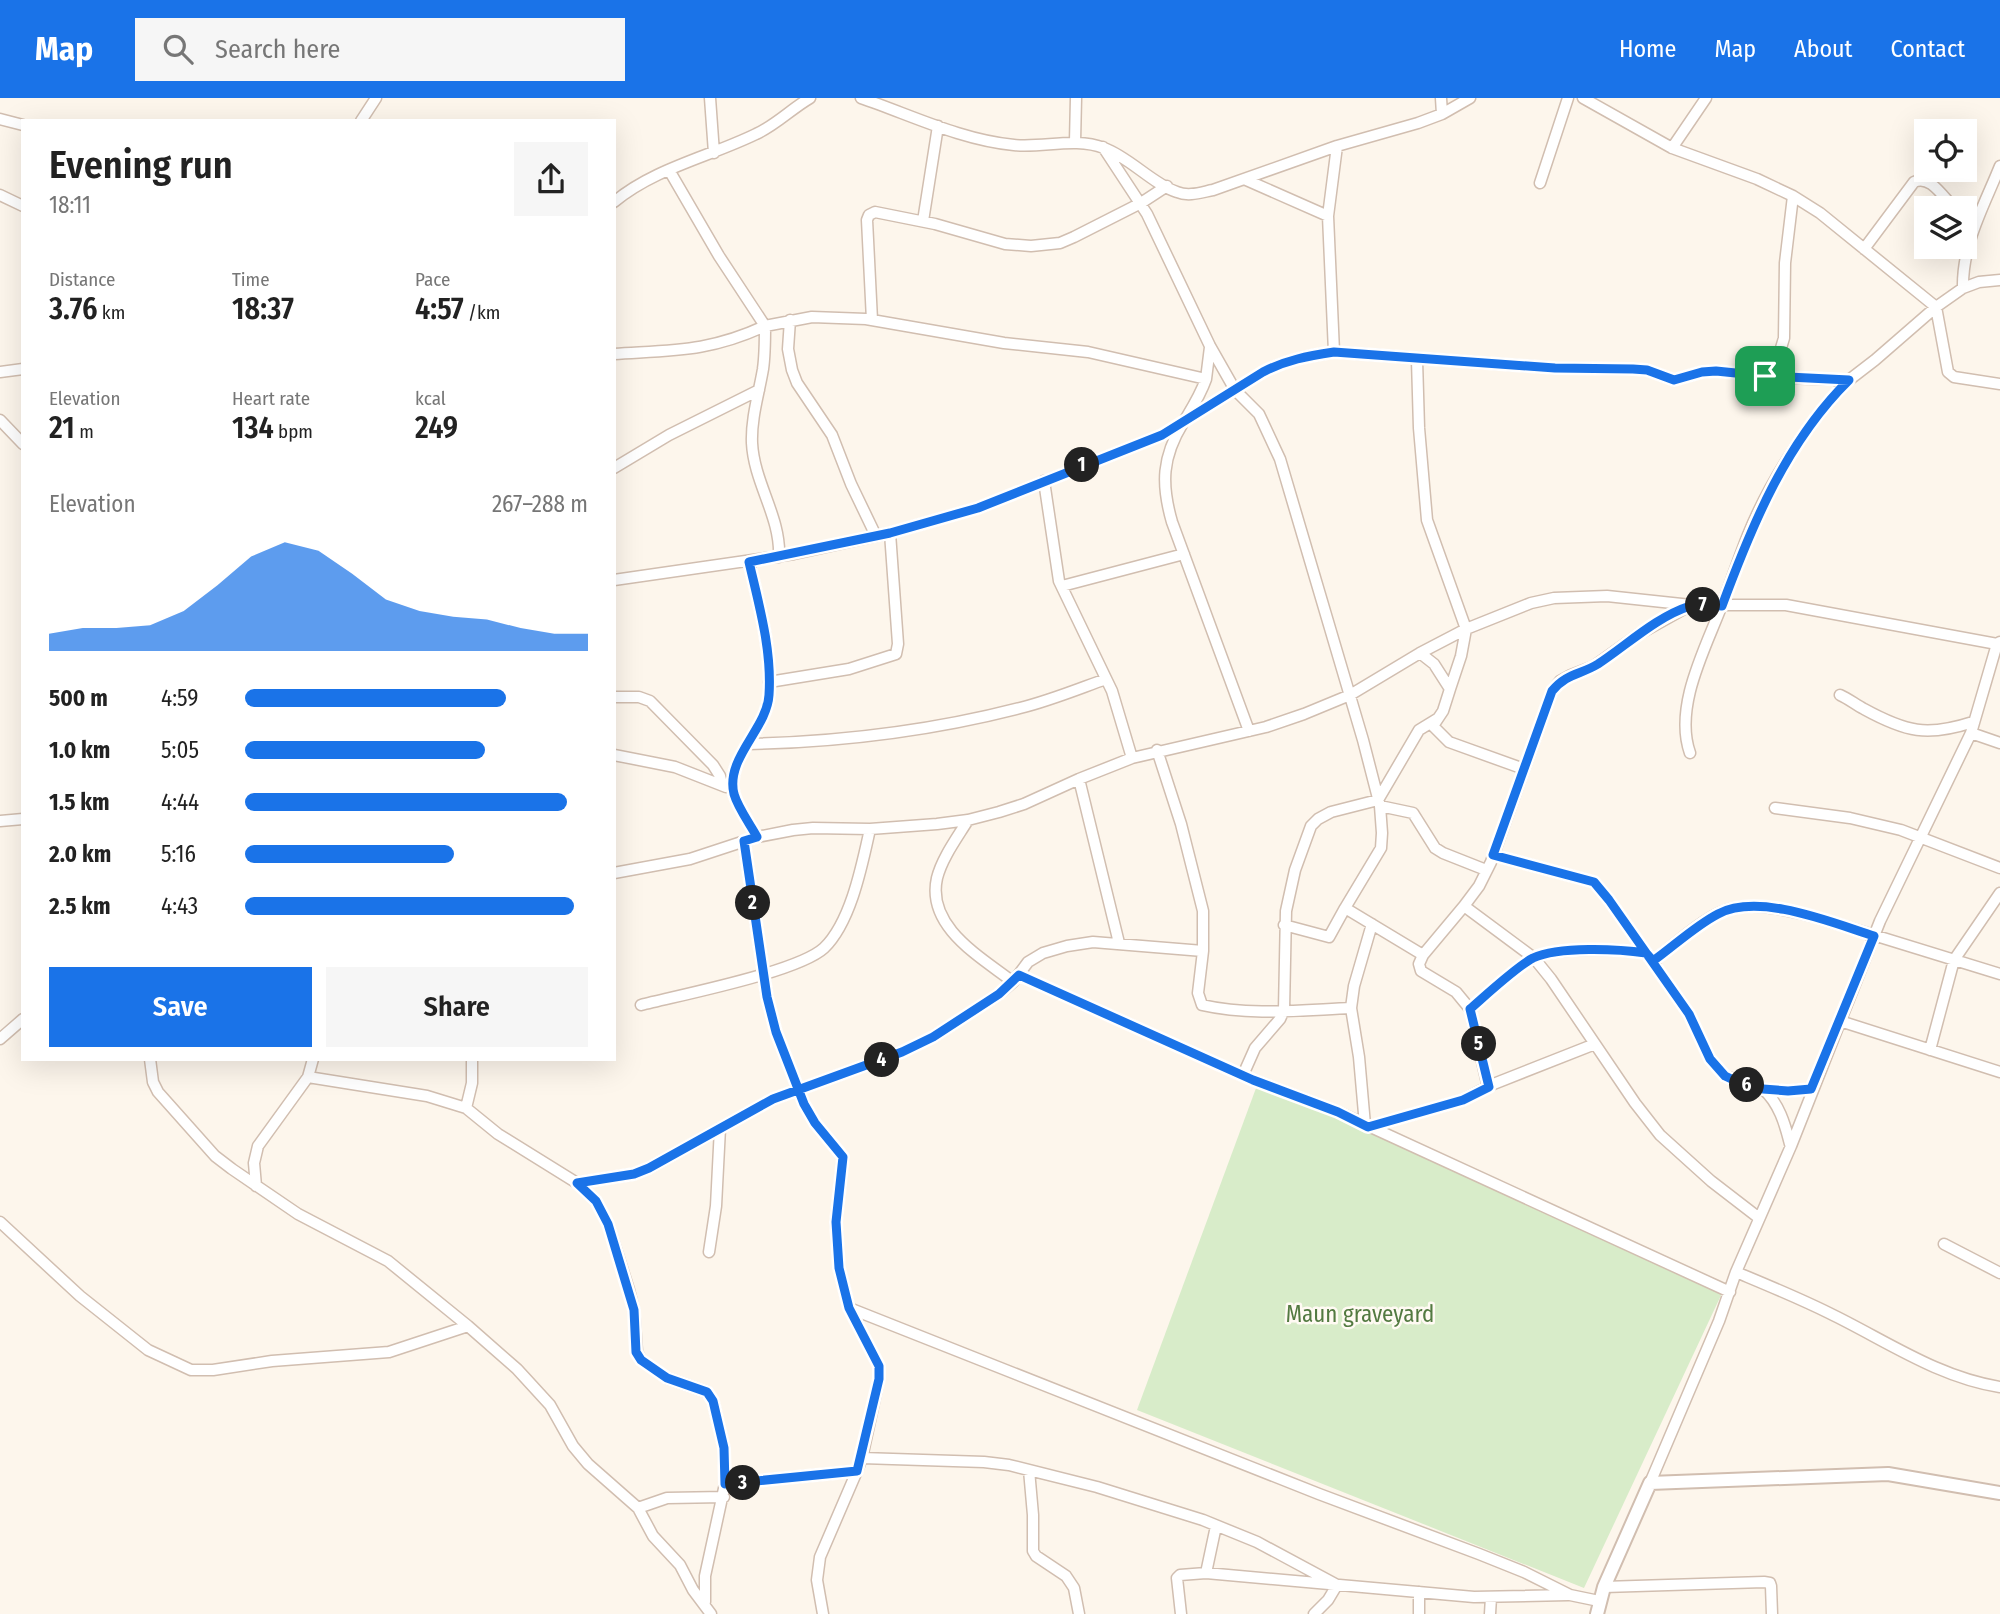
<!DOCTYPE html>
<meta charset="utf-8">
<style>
:root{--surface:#fff;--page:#f6f6f6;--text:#222;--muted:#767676;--accent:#1a73e8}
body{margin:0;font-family:"Fira Sans Condensed",sans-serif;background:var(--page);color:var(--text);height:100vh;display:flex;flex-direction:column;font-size:26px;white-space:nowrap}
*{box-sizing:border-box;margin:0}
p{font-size:23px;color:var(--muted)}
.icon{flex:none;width:38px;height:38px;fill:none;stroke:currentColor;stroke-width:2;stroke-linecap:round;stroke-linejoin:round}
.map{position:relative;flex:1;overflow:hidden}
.side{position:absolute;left:21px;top:21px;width:595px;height:942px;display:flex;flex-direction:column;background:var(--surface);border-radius:0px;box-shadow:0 7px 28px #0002}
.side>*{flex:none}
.fabs{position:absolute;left:1914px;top:21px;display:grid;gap:14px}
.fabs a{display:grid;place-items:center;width:63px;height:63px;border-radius:0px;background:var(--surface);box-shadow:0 7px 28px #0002;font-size:35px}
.pin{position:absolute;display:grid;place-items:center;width:60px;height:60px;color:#fff;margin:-30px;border-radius:14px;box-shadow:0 4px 10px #0006}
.km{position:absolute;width:35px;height:35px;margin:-18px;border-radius:50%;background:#222;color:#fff;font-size:19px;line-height:35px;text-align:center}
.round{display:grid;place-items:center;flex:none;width:74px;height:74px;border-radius:0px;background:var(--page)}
.head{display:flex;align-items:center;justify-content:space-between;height:119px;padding:0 28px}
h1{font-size:38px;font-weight:600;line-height:52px}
.metrics{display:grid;grid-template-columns:repeat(3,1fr);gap:10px;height:119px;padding:7px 28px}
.metrics div{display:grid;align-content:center}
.metrics b{font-size:30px;font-weight:600}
.metrics small{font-size:19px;font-weight:400}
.metrics p{font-size:19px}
.chart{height:196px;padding:14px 28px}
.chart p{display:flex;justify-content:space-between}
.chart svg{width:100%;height:126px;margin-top:7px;fill:var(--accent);opacity:.7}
.primary-button{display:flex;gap:14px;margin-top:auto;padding:14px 28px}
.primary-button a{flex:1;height:80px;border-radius:0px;background:var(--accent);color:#fff;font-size:28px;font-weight:600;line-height:80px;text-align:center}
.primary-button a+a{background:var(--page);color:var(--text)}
ul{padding:0 28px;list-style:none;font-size:23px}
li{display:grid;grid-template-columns:112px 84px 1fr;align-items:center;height:52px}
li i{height:18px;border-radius:9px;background:var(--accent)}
header{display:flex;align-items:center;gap:42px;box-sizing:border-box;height:98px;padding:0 35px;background:var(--accent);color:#fff}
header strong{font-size:33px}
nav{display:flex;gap:38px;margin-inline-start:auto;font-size:24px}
.search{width:490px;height:63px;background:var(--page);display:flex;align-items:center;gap:18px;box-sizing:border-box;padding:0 24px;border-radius:0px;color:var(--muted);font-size:26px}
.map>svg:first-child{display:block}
.green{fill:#d8ecc9}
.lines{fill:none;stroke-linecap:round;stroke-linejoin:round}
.minor-casing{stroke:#d1beb0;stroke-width:13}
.tertiary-casing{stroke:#d1beb0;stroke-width:16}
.minor{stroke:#fff;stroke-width:10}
.tertiary{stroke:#fff;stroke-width:12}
.route-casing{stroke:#fff;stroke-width:14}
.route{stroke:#1a73e8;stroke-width:9}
.labels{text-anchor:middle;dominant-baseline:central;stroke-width:5;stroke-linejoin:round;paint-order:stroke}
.park-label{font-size:23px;fill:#537a41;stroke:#fffaf3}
</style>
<header>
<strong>Map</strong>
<div class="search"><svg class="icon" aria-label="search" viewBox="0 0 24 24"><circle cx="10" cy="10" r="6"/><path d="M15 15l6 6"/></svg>Search here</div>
<nav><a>Home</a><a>Map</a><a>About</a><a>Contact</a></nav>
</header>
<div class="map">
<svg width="2000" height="1516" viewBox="0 0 2000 1516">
<rect width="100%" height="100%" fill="#fdf6ec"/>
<path class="green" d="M1259 982 1723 1193 1584 1490 1137 1312Z"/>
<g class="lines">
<g class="minor-casing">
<path id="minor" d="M710 0 714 55
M861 0C911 17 961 42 1014 47 1044 50 1075 39 1104 50 1129 59 1154 87 1177 94 1189 99 1202 94 1213 92L1337 48 1418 25 1442 16 1470 0
M1441 0 1442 16
M1583 0 1672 50 1757 81 1793 98 1820 115 1936 209 1948 274 1954 279 2000 286
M0 21 23 27
M361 23 376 0
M1075 44 1076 0
M1103 49 1147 116 1210 248 1235 292 1259 316 1280 361 1363 642 1380 708 1413 715 1435 750 1443 755 1486 772
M1672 50 1706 0
M669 72 719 158 765 228 812 219 866 221 1004 245 1088 254 1206 281 1210 249
M1244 81 1328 118 1334 254
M1540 85 1568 0
M0 97 23 108
M614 104C655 70 709 59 756 36 776 27 791 11 810 0
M1328 118 1337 48
M923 123 938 28
M1864 151 1914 84C1930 76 1943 99 1954 110
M1963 190C1962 146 1984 108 2000 68
M790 222 788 251 792 272 797 285 832 337 851 386 876 438
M872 222 867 122 869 117 875 114 935 126 1005 146 1031 148 1060 145 1074 139 1141 105 1167 88
M614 256C673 252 709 254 765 228 765 242 765 257 763 271 759 295 751 320 752 345 754 385 781 419 779 459
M1417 262 1419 330 1427 422 1466 531 1461 558 1450 591
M0 274 23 271
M1765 278 1781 250 1784 240 1785 165 1793 98
M1206 281C1200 298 1192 310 1183 325 1162 359 1161 386 1172 424L1249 633
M0 322 23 346
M614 370 669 337 759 292
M1044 383 1059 483 1112 593 1132 660
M749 464C759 507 772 552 769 597 767 631 725 660 734 696 738 710 750 726 757 739
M614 482 794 456 890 435 978 410 1162 337 1263 274C1286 262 1308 258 1334 254L1555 270 1633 271 1647 272 1674 282 1702 274 1716 273 1784 280 1849 282 1875 262 1936 209 1963 190 1979 184 2000 182
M1062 488 1184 456
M1691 507 1639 536 1594 568 1571 577 1560 583 1552 593 1491 764 1479 788 1464 808 1534 860 1551 881 1635 1005 1660 1037 1711 1083 1759 1120
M1420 555 1434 566 1450 591 1443 613 1433 628 1449 644 1524 671
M769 584 849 571 896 556 898 546 890 435
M1840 597C1849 601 1856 607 1864 611 1906 634 1927 639 1973 624
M614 599H639L650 603 713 667 720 678 722 686
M1971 635 2000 645
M748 646C838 644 931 633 1020 610 1049 603 1078 591 1106 581
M1157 652 1181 726 1203 813V853L1198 895 1202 907C1250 918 1302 912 1351 910L1354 888 1372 826
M1690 655C1674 610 1704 553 1720 512 1730 487 1738 462 1748 437 1768 387 1810 320 1849 282
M614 657 675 669 726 689
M1079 681 1119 845
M1380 708 1382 735 1381 750 1345 810 1423 857 1419 866 1421 873 1456 894 1470 911
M1775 710 1850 720 1901 732 2000 770
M968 722C957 740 942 760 937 780 926 829 981 859 1013 884
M0 723 23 721
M744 743 767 899 776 934 804 1006 815 1025 843 1059 836 1124 839 1170 849 1210 879 1268V1281L862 1360
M1493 757 1594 784 1609 802 1689 916 1710 961 1725 978 1763 991 1788 993 1811 991
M614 775 690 761 757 739 793 732 813 730 870 731 937 726 968 722 999 714 1024 706 1079 681 1132 660 1266 629 1304 616 1350 597 1420 555 1466 531 1531 505 1554 500 1607 498 1691 507H1786L1997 546
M1284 827 1329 839 1345 810
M1423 857 1464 808
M1653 863C1675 847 1707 815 1734 810 1760 805 1790 813 1815 819L2000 876
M1019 877 1253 982 1338 1014 1730 1194
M641 907C680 897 798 874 824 850 851 824 862 767 870 731
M1351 910 1359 959 1365 1027
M1840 923 2000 974
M0 941 23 921
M1930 952 1954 862 2000 795
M150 961 153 984 158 994 215 1058 232 1071 298 1116 388 1163 468 1228 517 1271 550 1307 573 1348 588 1366 638 1410 653 1438 680 1467 693 1492 711 1516
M1243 977 1255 950 1280 921 1284 912 1286 813 1295 772 1311 728 1318 721 1331 714 1378 702 1419 632 1437 621
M308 979 427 998 466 1010 498 1036 577 1085 596 1103 608 1126 629 1192 634 1212 637 1254 641 1262 667 1280 707 1294 713 1303 724 1350 725 1386 705 1478V1504
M1488 989 1470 911C1485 898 1516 869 1533 860 1557 849 1619 851 1646 855
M1763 991C1779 1005 1785 1026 1790 1046
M466 1010 472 985V961
M1368 1029 1463 1002 1491 987 1595 946
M577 1085 634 1076 649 1070 773 1001 902 954 933 939 999 896 1013 884 1028 864 1043 855 1067 848 1093 844 1203 853
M256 1088 254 1065 258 1048 308 979 313 961
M0 1124 80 1198 148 1252 191 1272H213L272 1263 389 1254 468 1228
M1944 1146 2000 1175
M709 1154 716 1108 720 1030
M1736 1174C1767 1187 1799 1200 1829 1215 1885 1242 1937 1279 2000 1289
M849 1210 1319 1396 1479 1456 1524 1474 1570 1497 1599 1503
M1029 1372 1033 1417V1453L1036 1458 1066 1478 1074 1490 1079 1516
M1650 1385 1719 1223 1736 1174 1791 1048 1880 823 1971 635 1997 546 2000 544
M725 1386 857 1373 862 1360 984 1364 1009 1367 1097 1389 1203 1422 1257 1444 1337 1487
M638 1410 667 1400 724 1399
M1206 1475 1216 1428
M1604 1489 1764 1484 1770 1485 1771 1488 1772 1516
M823 1516 817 1482 820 1459 857 1373
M1181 1516 1177 1480 1180 1477 1206 1475 1474 1499 1568 1497
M1314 1516 1328 1502 1337 1487
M1419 1516V1494
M1490 1516 1491 1499"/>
</g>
<g class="tertiary-casing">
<path id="tertiary" d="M1597 1516 1604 1489 1650 1385 1888 1376 2000 1395"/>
</g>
<use href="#minor" class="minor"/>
<use href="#tertiary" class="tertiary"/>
</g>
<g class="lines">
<g class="route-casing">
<path id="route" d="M1765 278 1716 273 1702 274 1674 282 1647 272 1633 271 1555 270 1334 254C1308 258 1286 262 1263 274L1162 337 978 410 890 435 749 464C759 507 772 552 769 597 767 631 725 660 734 696 738 710 750 726 757 739L744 743 767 899 776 934 804 1006 815 1025 843 1059 836 1124 839 1170 849 1210 879 1268V1281L857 1373 725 1386 724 1350 713 1303 707 1294 667 1280 641 1262 636 1254 634 1212 608 1126 596 1103 577 1085 634 1076 649 1070 773 1001 902 954 933 939 999 896 1019 877 1253 982 1338 1014 1368 1029 1463 1002 1489 989 1470 911C1485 898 1516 869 1533 860 1559 848 1618 851 1646 855L1653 863C1674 848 1695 828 1718 816 1759 794 1833 825 1874 838L1811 991 1788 993 1763 991 1740 985 1725 978 1710 961 1689 916 1609 802 1594 784 1493 757 1552 593C1567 575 1580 577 1598 566 1627 547 1656 519 1690 508 1699 505 1712 508 1722 508 1752 427 1786 344 1849 282L1765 278"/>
</g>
<use href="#route" class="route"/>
</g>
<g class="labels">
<g class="park-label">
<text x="1360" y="1216">Maun graveyard</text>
</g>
</g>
</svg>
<div class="fabs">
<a><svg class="icon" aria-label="locate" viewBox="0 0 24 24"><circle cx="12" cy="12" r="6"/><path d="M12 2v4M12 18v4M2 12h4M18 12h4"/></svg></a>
<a><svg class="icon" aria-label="layers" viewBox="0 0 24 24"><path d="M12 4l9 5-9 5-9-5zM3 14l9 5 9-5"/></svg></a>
</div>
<div class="pin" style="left:1765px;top:278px;background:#1e9e55"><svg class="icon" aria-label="arrive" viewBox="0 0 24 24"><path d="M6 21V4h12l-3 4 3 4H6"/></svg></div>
<b class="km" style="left:1082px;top:367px">1</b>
<b class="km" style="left:753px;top:805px">2</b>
<b class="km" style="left:743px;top:1385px">3</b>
<b class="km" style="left:882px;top:962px">4</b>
<b class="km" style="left:1479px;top:946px">5</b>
<b class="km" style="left:1747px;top:987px">6</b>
<b class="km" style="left:1703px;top:507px">7</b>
<section class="side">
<div class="head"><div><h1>Evening run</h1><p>18:11</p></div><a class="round"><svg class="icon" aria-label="share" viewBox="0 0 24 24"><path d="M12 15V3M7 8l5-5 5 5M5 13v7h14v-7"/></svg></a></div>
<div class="metrics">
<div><p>Distance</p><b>3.76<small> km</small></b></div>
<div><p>Time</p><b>18:37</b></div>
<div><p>Pace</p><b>4:57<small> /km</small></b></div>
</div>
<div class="metrics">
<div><p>Elevation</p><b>21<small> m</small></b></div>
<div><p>Heart rate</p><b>134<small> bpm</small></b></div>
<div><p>kcal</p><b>249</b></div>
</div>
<div class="chart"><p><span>Elevation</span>267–288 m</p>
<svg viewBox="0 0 160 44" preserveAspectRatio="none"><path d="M0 44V38L10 36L20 36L30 35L40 30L50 21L60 11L70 6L80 9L90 17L100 26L110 30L120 32L130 33L140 36L150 38L160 38V44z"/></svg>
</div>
<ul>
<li><b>500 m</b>4:59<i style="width:76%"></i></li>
<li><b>1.0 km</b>5:05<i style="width:70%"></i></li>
<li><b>1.5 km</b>4:44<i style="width:94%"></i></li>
<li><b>2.0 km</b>5:16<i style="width:61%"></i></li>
<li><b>2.5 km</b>4:43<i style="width:96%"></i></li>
</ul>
<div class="primary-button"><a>Save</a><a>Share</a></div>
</section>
</div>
